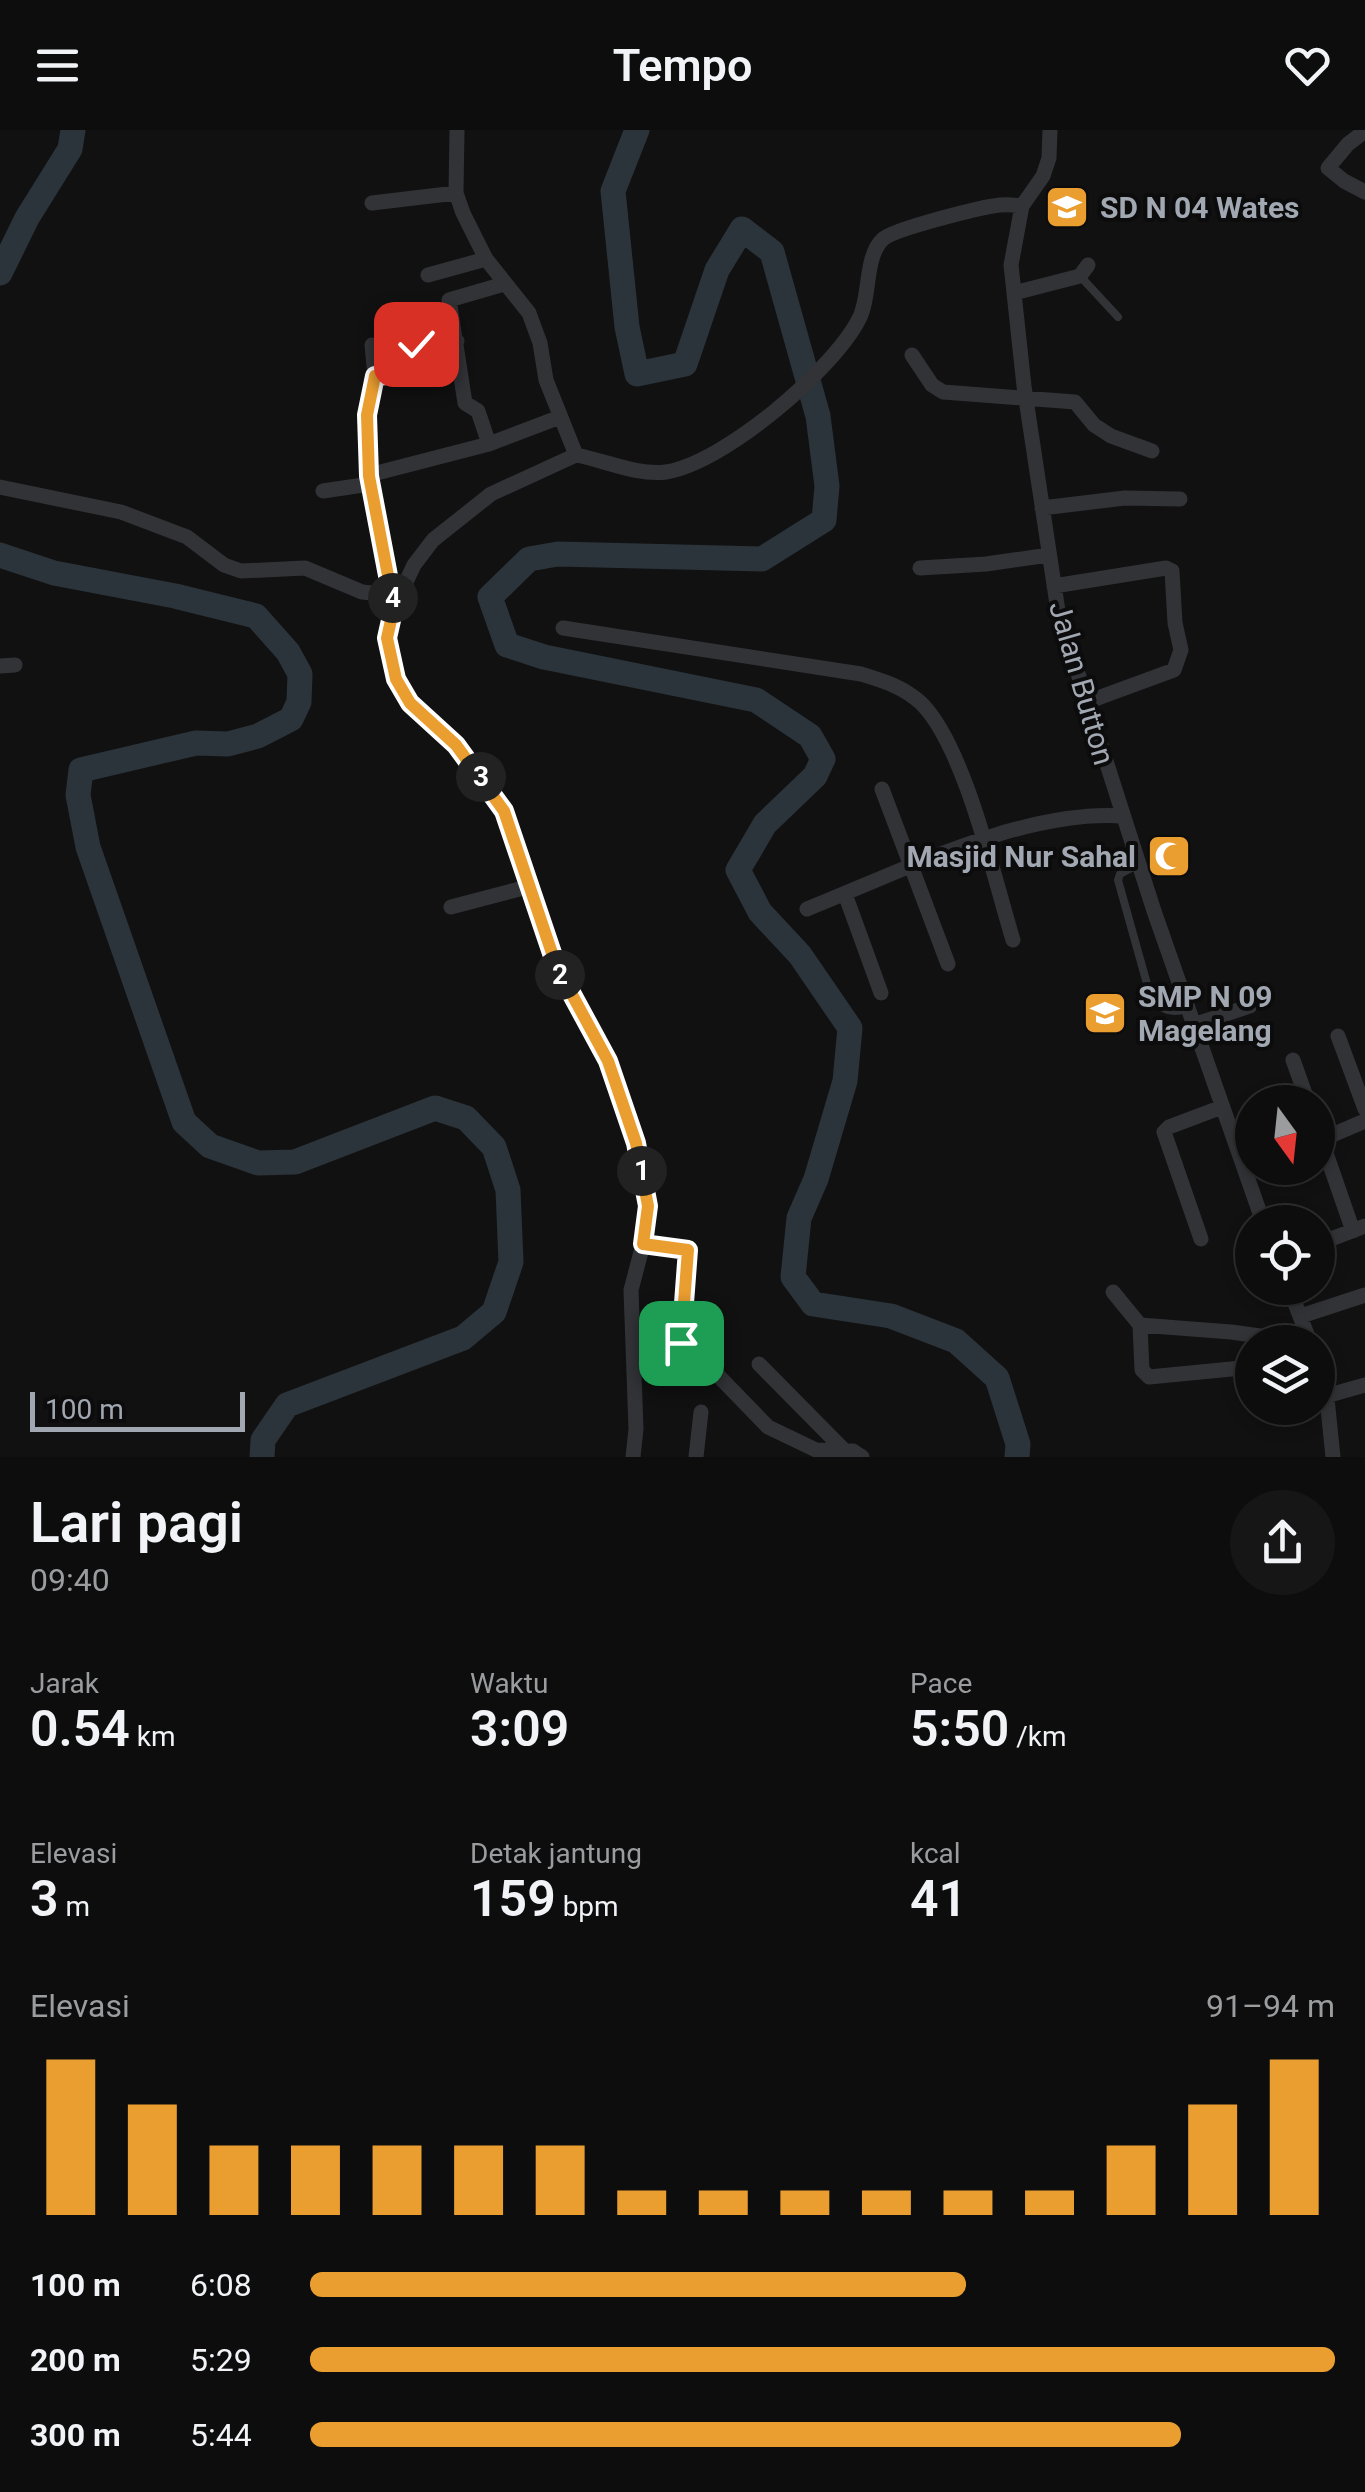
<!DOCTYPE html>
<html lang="id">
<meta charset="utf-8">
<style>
:root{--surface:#0d0d0e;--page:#161617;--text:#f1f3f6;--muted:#9a9c9e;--line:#2d2d2e;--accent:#eb9e30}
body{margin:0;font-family:Roboto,sans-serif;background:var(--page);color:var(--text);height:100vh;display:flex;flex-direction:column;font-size:38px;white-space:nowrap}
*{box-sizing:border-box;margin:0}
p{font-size:32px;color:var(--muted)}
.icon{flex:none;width:55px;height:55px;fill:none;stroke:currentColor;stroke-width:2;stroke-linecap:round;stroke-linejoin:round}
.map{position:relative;height:1327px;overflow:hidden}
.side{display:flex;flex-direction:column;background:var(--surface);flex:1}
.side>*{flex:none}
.needle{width:65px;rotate:165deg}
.fabs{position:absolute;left:1235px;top:955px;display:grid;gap:20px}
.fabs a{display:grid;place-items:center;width:100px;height:100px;border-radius:50%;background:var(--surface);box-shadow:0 5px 15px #0003,0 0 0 2px var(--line);font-size:50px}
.scale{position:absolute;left:30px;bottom:25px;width:215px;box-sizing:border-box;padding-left:10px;border:5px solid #a2a8b2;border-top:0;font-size:28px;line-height:35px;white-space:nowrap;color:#a2a8b2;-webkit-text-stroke:8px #0c0c0d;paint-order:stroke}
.pin{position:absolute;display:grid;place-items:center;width:85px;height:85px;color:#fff;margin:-42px;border-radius:20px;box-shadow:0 5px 15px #0006}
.km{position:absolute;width:50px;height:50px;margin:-25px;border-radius:50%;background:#222;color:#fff;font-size:28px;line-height:50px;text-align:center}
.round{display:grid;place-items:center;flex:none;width:105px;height:105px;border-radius:52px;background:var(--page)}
.overview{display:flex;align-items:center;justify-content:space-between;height:170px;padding:0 30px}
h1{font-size:55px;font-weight:600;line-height:75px}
.stats{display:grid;grid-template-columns:repeat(3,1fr);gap:15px;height:170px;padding:10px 30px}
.stats div{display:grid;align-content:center}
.stats b{font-size:50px;font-weight:600}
.stats small{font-size:28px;font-weight:400}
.stats p{font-size:28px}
.chart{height:280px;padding:20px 30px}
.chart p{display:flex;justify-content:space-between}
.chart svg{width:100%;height:180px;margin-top:10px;stroke:var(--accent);stroke-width:6}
ul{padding:0 30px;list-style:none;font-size:32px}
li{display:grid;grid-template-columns:160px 120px 1fr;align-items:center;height:75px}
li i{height:25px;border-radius:12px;background:var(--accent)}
header{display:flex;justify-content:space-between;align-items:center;height:130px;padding:0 30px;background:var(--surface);font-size:45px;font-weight:600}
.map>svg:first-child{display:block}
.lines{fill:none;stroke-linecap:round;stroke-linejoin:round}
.river{stroke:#2b343a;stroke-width:25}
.service{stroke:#323337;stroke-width:8}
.minor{stroke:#323337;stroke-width:15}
.route-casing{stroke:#fff;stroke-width:20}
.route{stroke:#eb9e30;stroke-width:12}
.labels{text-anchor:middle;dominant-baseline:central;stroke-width:8;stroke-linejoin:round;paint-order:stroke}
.poi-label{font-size:30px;font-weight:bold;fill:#a2a8b2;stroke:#0c0c0d;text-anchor:start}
.street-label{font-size:30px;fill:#a2a8b2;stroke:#0c0c0d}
</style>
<header><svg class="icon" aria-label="menu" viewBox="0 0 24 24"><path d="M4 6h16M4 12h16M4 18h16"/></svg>Tempo<svg class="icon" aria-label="heart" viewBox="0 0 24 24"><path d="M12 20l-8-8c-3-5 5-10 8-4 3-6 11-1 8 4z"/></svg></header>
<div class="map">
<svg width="1365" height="1327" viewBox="0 0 1365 1327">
<rect width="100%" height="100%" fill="#111112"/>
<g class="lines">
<path class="river" d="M637 0 613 61 627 197 637 244 685 234 717 140 742 99 772 122 818 286 827 356 824 390 762 429 558 424 529 429 490 467 507 515 544 527 756 570 810 606 823 629 815 646 765 694 738 740 760 782 800 825 850 898 845 951 816 1049 799 1088 793 1147 813 1174 891 1186 956 1211 997 1248 1018 1314 1017 1327
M0 143 27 88 70 19 73 0
M0 425 54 443 175 466 256 486 288 522 300 544 299 572 291 589 258 606 228 614 196 613 81 640 78 665 88 717 184 992 210 1016 258 1033 295 1032 435 978 466 988 494 1017 508 1060 511 1132 494 1182 463 1208 287 1275 263 1310 262 1327"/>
<path class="service" d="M1080 146 1118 187
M1139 734 1120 744 1118 750 1149 861C1159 878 1167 885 1187 879"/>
<path class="minor" d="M457 0 456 63 463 83 486 129 529 183 540 213 546 250 576 325C603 330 638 346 666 342 724 333 833 240 859 189 871 166 864 127 883 109 894 99 981 77 1000 75 1007 74 1015 75 1022 76
M1050 0 1049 28 1043 46 1022 76 1011 135 1024 256 1058 481 1154 781 1263 1092
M1365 1 1348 14 1328 38 1344 51 1365 62
M372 73 456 63
M428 145 486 129
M1014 163 1080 146 1088 135
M372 215 375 246
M912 225 932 255 943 262 1075 272 1094 295 1111 306 1152 321
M489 314 478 281 465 273 449 170 504 154
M576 325 491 364 433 410 414 435 394 477 387 508 395 549 410 573 455 615 504 681 524 732 556 835 608 931 636 1013 645 1050 647 1099 631 1160 636 1299 633 1327
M369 345 489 314 560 287
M370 354 393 473
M0 357 121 382 187 407 224 435 241 441 305 438 362 462 392 465
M323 361 370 354 367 285 375 246 411 243 413 217 416 214 457 211
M1042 378 1125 368 1180 369
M920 438 986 434 1049 425
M1054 456 1166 438 1172 441 1175 493 1181 520 1174 540 1087 572
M563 498 861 544C884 551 904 557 922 574 965 618 994 748 1013 810
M0 536 15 535
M882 659 948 834
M845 764 881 863
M451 777 531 756
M807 779C900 742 1023 679 1123 686
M1193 895 1250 876
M1338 906 1365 979
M1293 930 1308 972
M1318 1000 1353 1101
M1318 1011 1365 991
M1201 1109 1164 1002 1169 997 1222 977
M1318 1114 1365 1096
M643 1115 689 1120 681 1213 704 1231 768 1297 816 1320 853 1321 862 1327
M1289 1158 1310 1212
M1113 1162 1140 1195 1231 1202 1304 1212
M1301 1186 1365 1165
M1140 1195 1142 1240 1149 1247 1252 1237
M1318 1227 1324 1239 1333 1327
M759 1234 843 1319
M1326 1266 1365 1255
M696 1327 701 1282"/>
</g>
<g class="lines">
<g class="route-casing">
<path id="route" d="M416 214 413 217 412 243 375 246 367 285 369 346 394 477 387 508 396 549 410 573 456 615 504 681 556 835 608 931 636 1013 648 1076 643 1114 688 1120 681 1213"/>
</g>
<use href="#route" class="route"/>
</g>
<defs>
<g id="school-square" transform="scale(2.25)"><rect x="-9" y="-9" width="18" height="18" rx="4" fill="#eb9e30" stroke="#0c0c0d"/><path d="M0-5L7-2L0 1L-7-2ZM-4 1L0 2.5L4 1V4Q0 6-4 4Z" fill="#fff"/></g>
<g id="mosque-square" transform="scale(2.25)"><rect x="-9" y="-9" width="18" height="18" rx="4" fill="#eb9e30" stroke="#0c0c0d"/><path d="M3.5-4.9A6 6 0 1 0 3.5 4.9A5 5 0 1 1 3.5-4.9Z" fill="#fff"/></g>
</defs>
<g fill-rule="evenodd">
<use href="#school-square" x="1067" y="77"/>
<use href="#mosque-square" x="1169" y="726"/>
<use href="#school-square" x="1105" y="883"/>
</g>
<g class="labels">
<g class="poi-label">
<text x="1100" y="77">SD N 04 Wates</text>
<text x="1136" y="726" text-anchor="end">Masjid Nur Sahal</text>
<text x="1138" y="866">SMP N 09<tspan x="1138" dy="34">Magelang</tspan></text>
</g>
<g class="street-label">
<text transform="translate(1082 553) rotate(74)">Jalan Button</text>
</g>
</g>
</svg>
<div class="fabs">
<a><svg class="needle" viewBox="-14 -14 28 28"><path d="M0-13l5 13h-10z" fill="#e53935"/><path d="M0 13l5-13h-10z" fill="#9a9c9e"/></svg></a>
<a><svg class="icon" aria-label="locate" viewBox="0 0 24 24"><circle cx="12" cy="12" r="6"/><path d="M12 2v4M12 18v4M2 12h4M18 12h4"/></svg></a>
<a><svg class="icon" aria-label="layers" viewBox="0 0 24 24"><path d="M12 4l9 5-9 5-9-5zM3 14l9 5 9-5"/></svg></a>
</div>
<div class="scale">100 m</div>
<div class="pin" style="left:681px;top:1213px;background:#1e9e55"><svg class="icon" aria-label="arrive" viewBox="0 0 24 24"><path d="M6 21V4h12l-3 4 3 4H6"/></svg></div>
<div class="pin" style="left:416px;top:214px;background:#d93025"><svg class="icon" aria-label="check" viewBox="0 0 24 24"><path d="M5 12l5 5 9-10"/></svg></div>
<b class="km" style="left:642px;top:1041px">1</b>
<b class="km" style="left:560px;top:845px">2</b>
<b class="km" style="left:481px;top:647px">3</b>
<b class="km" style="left:393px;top:468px">4</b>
</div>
<section class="side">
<div class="overview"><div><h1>Lari pagi</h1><p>09:40</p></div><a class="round"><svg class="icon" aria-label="share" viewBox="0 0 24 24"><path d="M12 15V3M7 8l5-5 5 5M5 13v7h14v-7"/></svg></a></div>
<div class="stats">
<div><p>Jarak</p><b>0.54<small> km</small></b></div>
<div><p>Waktu</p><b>3:09</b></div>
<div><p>Pace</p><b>5:50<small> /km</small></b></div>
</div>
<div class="stats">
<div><p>Elevasi</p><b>3<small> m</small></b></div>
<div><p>Detak jantung</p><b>159<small> bpm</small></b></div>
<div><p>kcal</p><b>41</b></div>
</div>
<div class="chart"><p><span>Elevasi</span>91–94 m</p>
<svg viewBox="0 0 160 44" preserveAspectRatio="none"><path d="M5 44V6M15 44V17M25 44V27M35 44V27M45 44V27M55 44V27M65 44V27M75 44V38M85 44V38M95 44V38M105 44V38M115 44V38M125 44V38M135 44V27M145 44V17M155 44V6"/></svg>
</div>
<ul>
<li><b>100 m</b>6:08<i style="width:64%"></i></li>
<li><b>200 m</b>5:29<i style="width:100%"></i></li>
<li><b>300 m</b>5:44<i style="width:85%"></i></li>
</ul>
</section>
